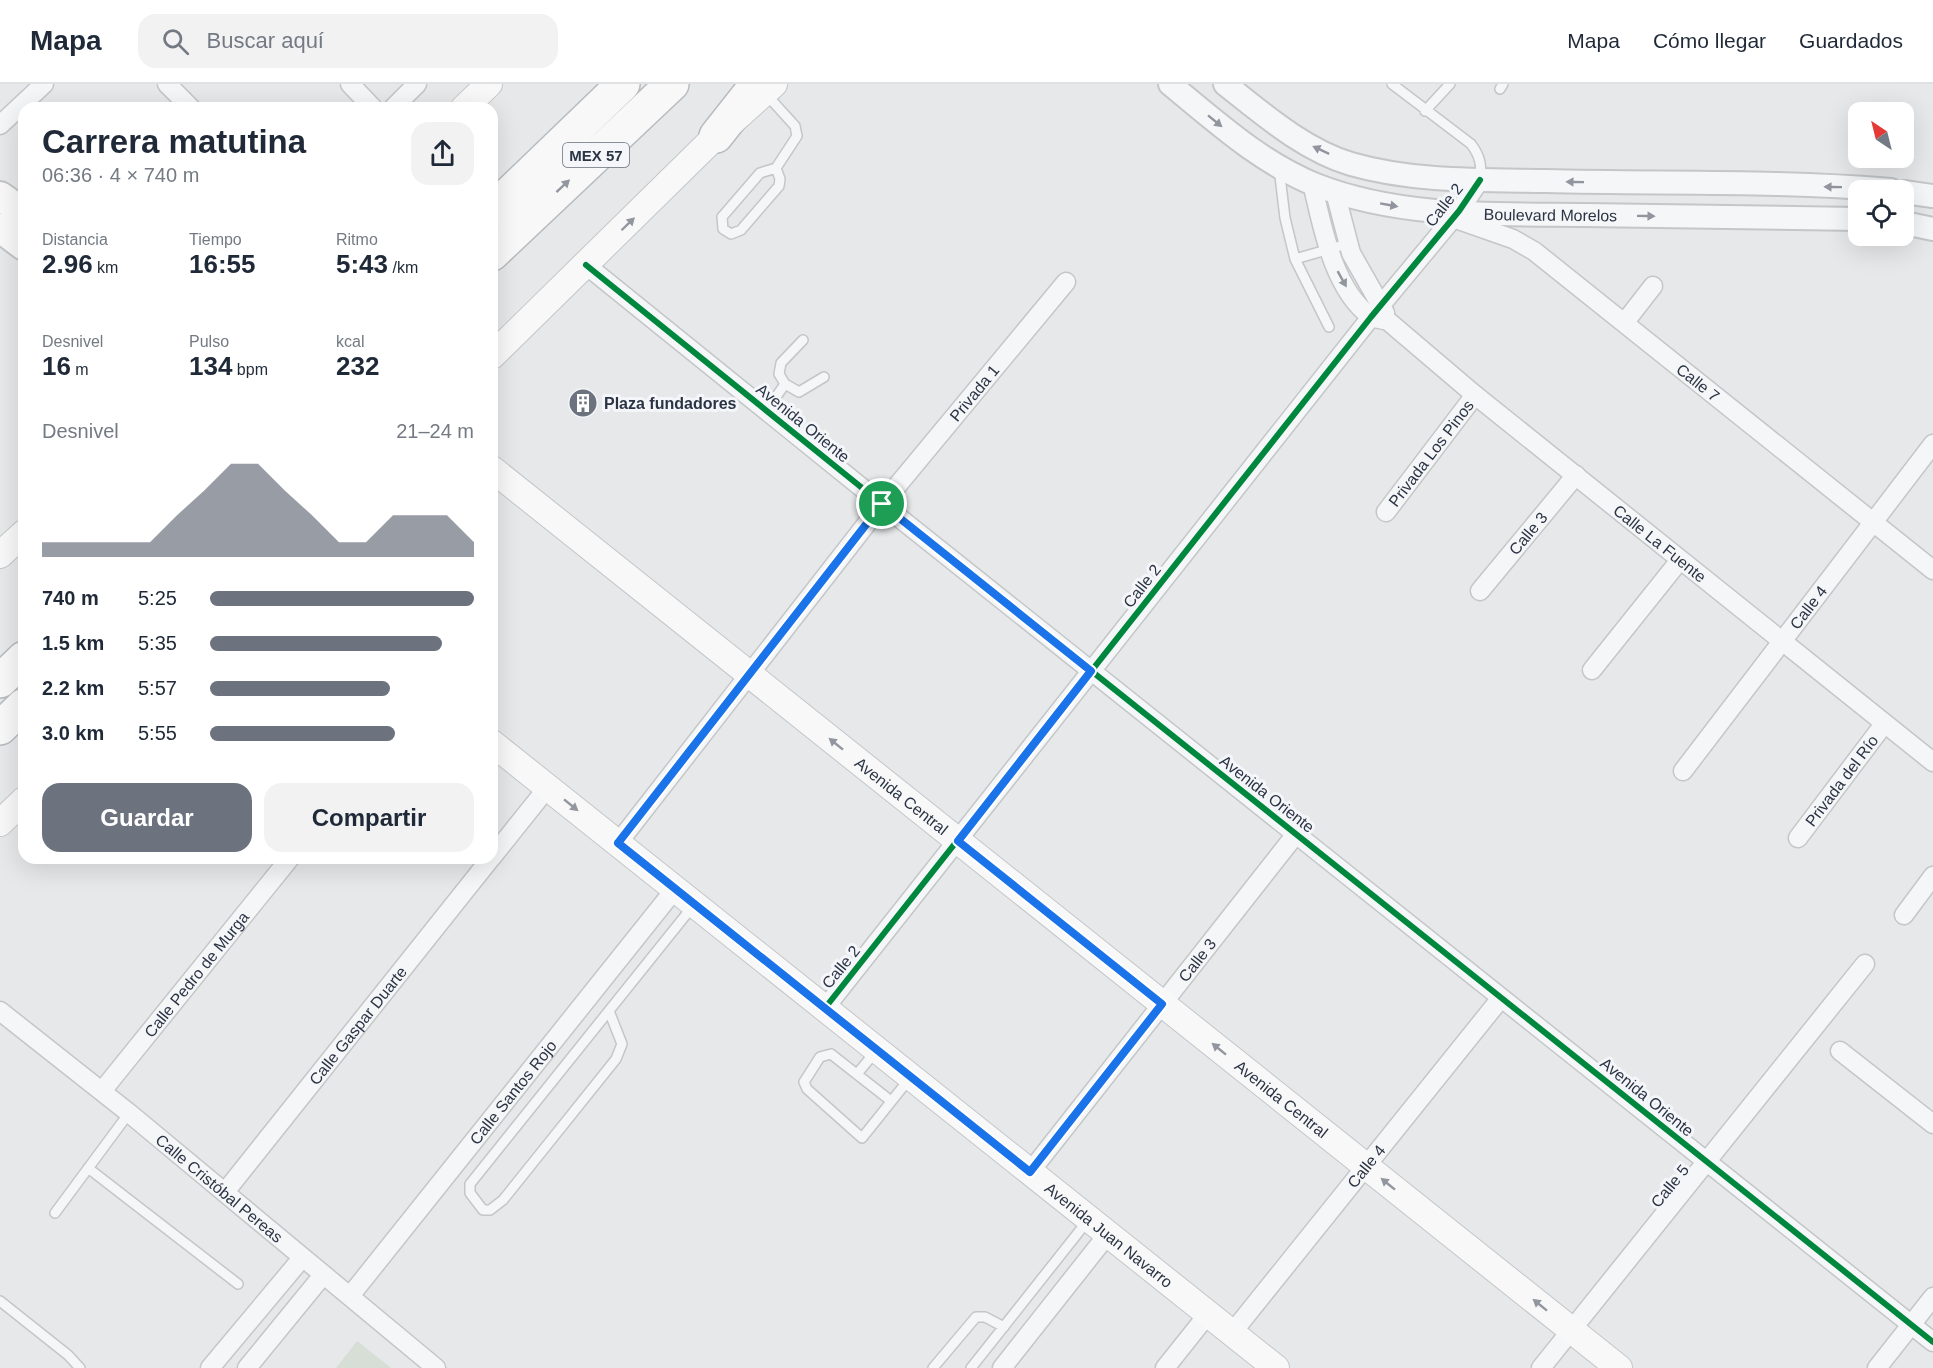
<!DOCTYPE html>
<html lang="es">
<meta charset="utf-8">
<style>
:root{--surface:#fff;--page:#f2f2f3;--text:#1f2937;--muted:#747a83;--line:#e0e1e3;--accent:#6c737f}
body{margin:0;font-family:Helvetica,sans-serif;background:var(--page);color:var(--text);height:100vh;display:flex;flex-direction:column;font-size:22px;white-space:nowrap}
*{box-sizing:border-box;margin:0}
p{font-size:20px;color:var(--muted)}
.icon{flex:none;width:33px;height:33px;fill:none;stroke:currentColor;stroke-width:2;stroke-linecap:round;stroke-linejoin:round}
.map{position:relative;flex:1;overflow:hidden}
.panel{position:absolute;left:18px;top:18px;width:480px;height:762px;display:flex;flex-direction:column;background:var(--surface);border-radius:18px;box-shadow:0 6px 24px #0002}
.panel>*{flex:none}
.needle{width:39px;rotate:325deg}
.tools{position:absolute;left:1848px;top:18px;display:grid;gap:12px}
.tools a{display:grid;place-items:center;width:66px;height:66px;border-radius:12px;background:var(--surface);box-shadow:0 6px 24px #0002;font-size:30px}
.pin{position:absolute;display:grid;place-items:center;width:51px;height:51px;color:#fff;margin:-26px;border:3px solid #fff;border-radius:50%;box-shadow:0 2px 6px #0007}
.round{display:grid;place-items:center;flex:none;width:63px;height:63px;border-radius:18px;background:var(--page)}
.headline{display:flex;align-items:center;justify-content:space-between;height:102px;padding:0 24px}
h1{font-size:33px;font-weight:800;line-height:45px}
.figures{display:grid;grid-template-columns:repeat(3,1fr);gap:9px;height:102px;padding:6px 24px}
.figures div{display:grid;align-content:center}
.figures b{font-size:26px;font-weight:800}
.figures small{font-size:16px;font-weight:400}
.figures p{font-size:16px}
.chart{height:168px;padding:12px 24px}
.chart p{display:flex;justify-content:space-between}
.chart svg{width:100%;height:108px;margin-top:6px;fill:var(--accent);opacity:.7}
.primary-button{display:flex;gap:12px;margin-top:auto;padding:12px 24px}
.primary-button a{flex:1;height:69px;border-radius:18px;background:var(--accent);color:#fff;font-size:24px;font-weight:800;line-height:69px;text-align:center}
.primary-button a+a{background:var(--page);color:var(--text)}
ul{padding:0 24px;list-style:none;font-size:20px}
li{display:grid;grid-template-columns:96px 72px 1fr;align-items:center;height:45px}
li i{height:15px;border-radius:8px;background:var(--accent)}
header{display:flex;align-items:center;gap:36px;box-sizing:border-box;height:84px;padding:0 30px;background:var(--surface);border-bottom:2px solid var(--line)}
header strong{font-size:28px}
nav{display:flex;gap:33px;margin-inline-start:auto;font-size:21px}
.search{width:420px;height:54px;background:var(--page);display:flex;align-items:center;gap:15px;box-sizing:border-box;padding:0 21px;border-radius:18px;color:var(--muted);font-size:22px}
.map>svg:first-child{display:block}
.green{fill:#d6ded6}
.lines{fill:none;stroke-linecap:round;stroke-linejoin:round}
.service-casing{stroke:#c4c6c8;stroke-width:12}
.minor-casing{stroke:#c4c6c8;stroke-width:21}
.tertiary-casing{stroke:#c4c6c8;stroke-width:26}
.secondary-casing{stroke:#c4c6c8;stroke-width:28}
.primary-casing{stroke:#c2c5c8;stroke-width:32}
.motorway-casing{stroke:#b8bbbf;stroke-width:36}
.service{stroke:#f5f6f7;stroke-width:9}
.minor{stroke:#f5f6f7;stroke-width:18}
.tertiary{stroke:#f5f6f7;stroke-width:22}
.secondary{stroke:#f8f8f8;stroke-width:26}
.primary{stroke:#f8f8f8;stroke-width:28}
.motorway{stroke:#f8f8f8;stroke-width:33}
.cycleway-casing{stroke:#f4f6f9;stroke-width:10}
.cycleway{stroke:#00873e;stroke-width:6}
.oneway{fill:#90959e}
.oneway2{fill:#92969e}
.route-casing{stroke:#fff;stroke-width:12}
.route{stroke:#1a73e8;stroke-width:8}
.labels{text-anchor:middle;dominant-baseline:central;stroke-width:6;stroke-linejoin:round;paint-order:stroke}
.shield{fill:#f4f6f9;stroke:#676e7b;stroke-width:1.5}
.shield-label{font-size:15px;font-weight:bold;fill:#2b3445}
.street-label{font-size:16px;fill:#2b3445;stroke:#f4f6f9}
.poi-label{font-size:16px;font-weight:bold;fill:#2b3445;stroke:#f4f6f9;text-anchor:start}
</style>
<header>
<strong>Mapa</strong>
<div class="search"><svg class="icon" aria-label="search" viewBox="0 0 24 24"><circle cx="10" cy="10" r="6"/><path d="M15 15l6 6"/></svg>Buscar aquí</div>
<nav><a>Mapa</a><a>Cómo llegar</a><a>Guardados</a></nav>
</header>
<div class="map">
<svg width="1933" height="1284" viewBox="0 0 1933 1284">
<rect width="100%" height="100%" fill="#e6e8ea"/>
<path class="green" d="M357 1257 391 1284H336Z"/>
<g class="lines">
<g class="service-casing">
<path id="service" d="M1392 0 1471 60C1480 72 1482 81 1480 96
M1500 5 1503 0
M766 10 795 42 797 52 776 84 760 89 722 133 723 145 731 150 741 146 779 102 780 95 776 84
M1425 27 1450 0
M1279 84 1285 134 1295 175 1329 243
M1295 175 1347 160
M803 256 781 279 779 290 785 300 799 308 824 293
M766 327 785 300
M609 927 622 960 616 975 503 1116 490 1126H483L470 1109V1100L693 822
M857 990 876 967
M891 1017 831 970 820 973 804 998 807 1005 862 1054 910 994
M88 1084 238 1200
M55 1129 129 1029
M0 1217 68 1271 80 1284
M933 1284 976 1233H985L1004 1243
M971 1284 1089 1135"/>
</g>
<g class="minor-casing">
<g id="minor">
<path d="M167 0 191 24"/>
<path d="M350 0 373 24"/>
<path d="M393 24 417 0"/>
<path d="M0 41 44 0"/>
<path id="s1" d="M1312 99C1322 141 1333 205 1370 232 1374 235 1382 235 1388 237L1475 311 1933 678"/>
<path d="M1335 108 1351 169 1385 229"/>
<path id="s2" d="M1453 134 1513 155 1534 167 1933 486"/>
<path d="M586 181 882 420 1933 1258"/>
<path d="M1625 238 1653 202"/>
<path id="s3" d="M1386 428 1475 311"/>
<path id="s4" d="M1480 507 1576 391"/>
<path d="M1592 586 1680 476"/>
<path id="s5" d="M1683 687 1933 360"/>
<path id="s6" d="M1798 754 1884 640"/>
<path id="s7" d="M618 759 882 420 1066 198"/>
<path d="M492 773 548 703"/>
<path d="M1904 831 1933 792"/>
<path d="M825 924 1371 233 1459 127 1480 96"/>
<path id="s8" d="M0 927 129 1029 436 1284"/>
<path d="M1840 967 1933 1040"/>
<path id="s9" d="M102 1007 290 774"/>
<path id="s10" d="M1030 1088 1296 750"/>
<path id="s11" d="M225 1108 491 774"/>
<path id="s12" d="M350 1212 675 805"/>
<path id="s13" d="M1232 1249 1501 914"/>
<path d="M210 1284 302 1174"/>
<path d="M247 1284 323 1191"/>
<path d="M1002 1284 1108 1150"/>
<path d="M1165 1284 1208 1230"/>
<path d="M1541 1284 1865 880"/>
<path d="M1877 1284 1933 1213"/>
</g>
</g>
<g class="tertiary-casing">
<g id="tertiary">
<path id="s14" d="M1170 0C1215 37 1261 79 1316 101 1400 134 1496 130 1585 131 1676 132 1767 133 1858 135"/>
<path d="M1225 0C1263 30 1304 66 1351 80 1413 98 1482 96 1546 97 1660 100 1777 96 1891 106"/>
<path d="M1904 108 1933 112"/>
<path d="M1904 139 1933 145"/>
</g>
</g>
<g class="secondary-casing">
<g id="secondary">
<path d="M464 24 489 0"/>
<path d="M492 272 716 52 774 0"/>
<path id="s15" d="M492 385 1619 1284"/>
<path d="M0 471 24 449"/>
<path id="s16" d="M492 659 1276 1284"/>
<path d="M0 739 24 716"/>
</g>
</g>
<g class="primary-casing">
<path id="primary" d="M0 112 24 129
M0 144 24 162"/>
</g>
<g class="motorway-casing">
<path id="motorway" d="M716 52 757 0
M492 126 623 0
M492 170 672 0
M0 597 24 574
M0 644 24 621"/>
</g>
<use href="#service" class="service"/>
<use href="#minor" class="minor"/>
<use href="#tertiary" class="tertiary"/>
<use href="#secondary" class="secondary"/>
<use href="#primary" class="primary"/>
<use href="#motorway" class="motorway"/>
<g class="cycleway-casing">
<path id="cycleway" d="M586 181 882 420 1933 1258
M825 924 1371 233 1459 127 1480 96"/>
</g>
<use href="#cycleway" class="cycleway"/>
</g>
<defs><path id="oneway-solid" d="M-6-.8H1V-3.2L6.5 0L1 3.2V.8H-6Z" transform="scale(1.5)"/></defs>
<g class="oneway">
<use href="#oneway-solid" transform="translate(1215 37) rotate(39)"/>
<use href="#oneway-solid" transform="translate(1321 66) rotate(-155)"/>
<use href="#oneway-solid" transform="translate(1575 98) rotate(-179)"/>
<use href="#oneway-solid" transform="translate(1833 103) rotate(-179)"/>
<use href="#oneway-solid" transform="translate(1389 121) rotate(10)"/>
<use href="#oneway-solid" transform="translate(1646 132) rotate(1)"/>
<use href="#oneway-solid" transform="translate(1342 195) rotate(61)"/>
</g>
<g class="oneway2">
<use href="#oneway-solid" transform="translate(563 102) rotate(-43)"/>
<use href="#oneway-solid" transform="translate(628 140) rotate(-44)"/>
<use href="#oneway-solid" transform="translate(836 660) rotate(-141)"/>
<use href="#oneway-solid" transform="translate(571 721) rotate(39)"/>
<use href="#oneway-solid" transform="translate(1219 965) rotate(-141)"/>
<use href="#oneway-solid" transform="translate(1388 1100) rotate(-141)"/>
<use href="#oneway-solid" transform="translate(1540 1221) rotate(-141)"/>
</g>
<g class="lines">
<g class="route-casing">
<path id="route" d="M882 420 1091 587 958 757 1162 920 1030 1088 618 759Z"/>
</g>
<use href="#route" class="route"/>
</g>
<defs>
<g id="building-disc" transform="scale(1.5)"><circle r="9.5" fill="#6c737f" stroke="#f4f6f9"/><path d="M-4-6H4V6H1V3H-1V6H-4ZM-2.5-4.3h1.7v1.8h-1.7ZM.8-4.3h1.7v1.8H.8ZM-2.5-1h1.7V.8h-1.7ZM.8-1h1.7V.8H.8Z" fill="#fff"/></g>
</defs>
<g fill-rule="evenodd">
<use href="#building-disc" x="583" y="319"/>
</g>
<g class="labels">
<rect class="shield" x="563" y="59" width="66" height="24" rx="4.5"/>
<g class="shield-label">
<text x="596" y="71">MEX 57</text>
</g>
<g class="street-label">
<text transform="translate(1444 121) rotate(-52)">Calle 2</text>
<text stroke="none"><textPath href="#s14" startOffset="416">Boulevard Morelos</textPath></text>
<text stroke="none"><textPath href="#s2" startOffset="298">Calle 7</textPath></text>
<text stroke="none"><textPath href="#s7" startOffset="574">Privada 1</textPath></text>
<text transform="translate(803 339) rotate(39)">Avenida Oriente</text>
<text stroke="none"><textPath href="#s3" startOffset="74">Privada Los Pinos</textPath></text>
<text stroke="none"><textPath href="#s4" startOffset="75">Calle 3</textPath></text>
<text stroke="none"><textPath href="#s1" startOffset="518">Calle La Fuente</textPath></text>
<text transform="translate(1142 502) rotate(-52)">Calle 2</text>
<text stroke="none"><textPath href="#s5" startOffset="206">Calle 4</textPath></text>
<text stroke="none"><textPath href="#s6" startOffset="72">Privada del Río</textPath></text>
<text transform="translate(1267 710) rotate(38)">Avenida Oriente</text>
<text stroke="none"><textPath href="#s15" startOffset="524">Avenida Central</textPath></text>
<text stroke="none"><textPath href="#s10" startOffset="270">Calle 3</textPath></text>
<text transform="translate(841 883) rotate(-51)">Calle 2</text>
<text stroke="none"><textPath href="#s9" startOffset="150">Calle Pedro de Murga</textPath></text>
<text stroke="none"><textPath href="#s11" startOffset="213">Calle Gaspar Duarte</textPath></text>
<text stroke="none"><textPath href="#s12" startOffset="261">Calle Santos Rojo</textPath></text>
<text transform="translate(1647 1013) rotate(39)">Avenida Oriente</text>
<text stroke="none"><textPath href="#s15" startOffset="1010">Avenida Central</textPath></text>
<text stroke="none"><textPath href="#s13" startOffset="214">Calle 4</textPath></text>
<text transform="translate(1670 1102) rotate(-51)">Calle 5</text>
<text stroke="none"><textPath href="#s8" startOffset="282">Calle Cristóbal Pereas</textPath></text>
<text stroke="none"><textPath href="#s16" startOffset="789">Avenida Juan Navarro</textPath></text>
</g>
<g class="poi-label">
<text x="604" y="319">Plaza fundadores</text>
</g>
</g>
</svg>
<div class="tools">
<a><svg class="needle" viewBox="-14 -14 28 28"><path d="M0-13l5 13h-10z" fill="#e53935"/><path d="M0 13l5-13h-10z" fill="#747a83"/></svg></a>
<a><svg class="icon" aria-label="locate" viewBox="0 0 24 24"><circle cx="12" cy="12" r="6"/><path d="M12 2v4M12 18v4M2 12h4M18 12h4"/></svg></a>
</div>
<div class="pin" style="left:882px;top:420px;background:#1e9e55"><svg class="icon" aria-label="arrive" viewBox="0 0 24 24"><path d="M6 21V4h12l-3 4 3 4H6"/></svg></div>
<section class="panel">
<div class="headline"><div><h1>Carrera matutina</h1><p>06:36 · 4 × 740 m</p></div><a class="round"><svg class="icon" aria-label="share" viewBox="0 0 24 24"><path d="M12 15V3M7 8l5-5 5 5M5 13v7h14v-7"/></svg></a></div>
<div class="figures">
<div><p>Distancia</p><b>2.96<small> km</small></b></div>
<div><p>Tiempo</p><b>16:55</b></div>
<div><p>Ritmo</p><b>5:43<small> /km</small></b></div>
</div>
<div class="figures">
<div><p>Desnivel</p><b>16<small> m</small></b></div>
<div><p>Pulso</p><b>134<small> bpm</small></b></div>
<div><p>kcal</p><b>232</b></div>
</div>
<div class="chart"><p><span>Desnivel</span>21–24 m</p>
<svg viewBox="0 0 160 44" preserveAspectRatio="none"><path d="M0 44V38L10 38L20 38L30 38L40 38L50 27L60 17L70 6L80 6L90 17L100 27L110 38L120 38L130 27L140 27L150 27L160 38V44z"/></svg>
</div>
<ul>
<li><b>740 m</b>5:25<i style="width:100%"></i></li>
<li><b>1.5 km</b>5:35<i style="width:88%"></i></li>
<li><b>2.2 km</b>5:57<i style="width:68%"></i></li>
<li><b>3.0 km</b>5:55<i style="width:70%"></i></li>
</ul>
<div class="primary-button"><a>Guardar</a><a>Compartir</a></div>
</section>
</div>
